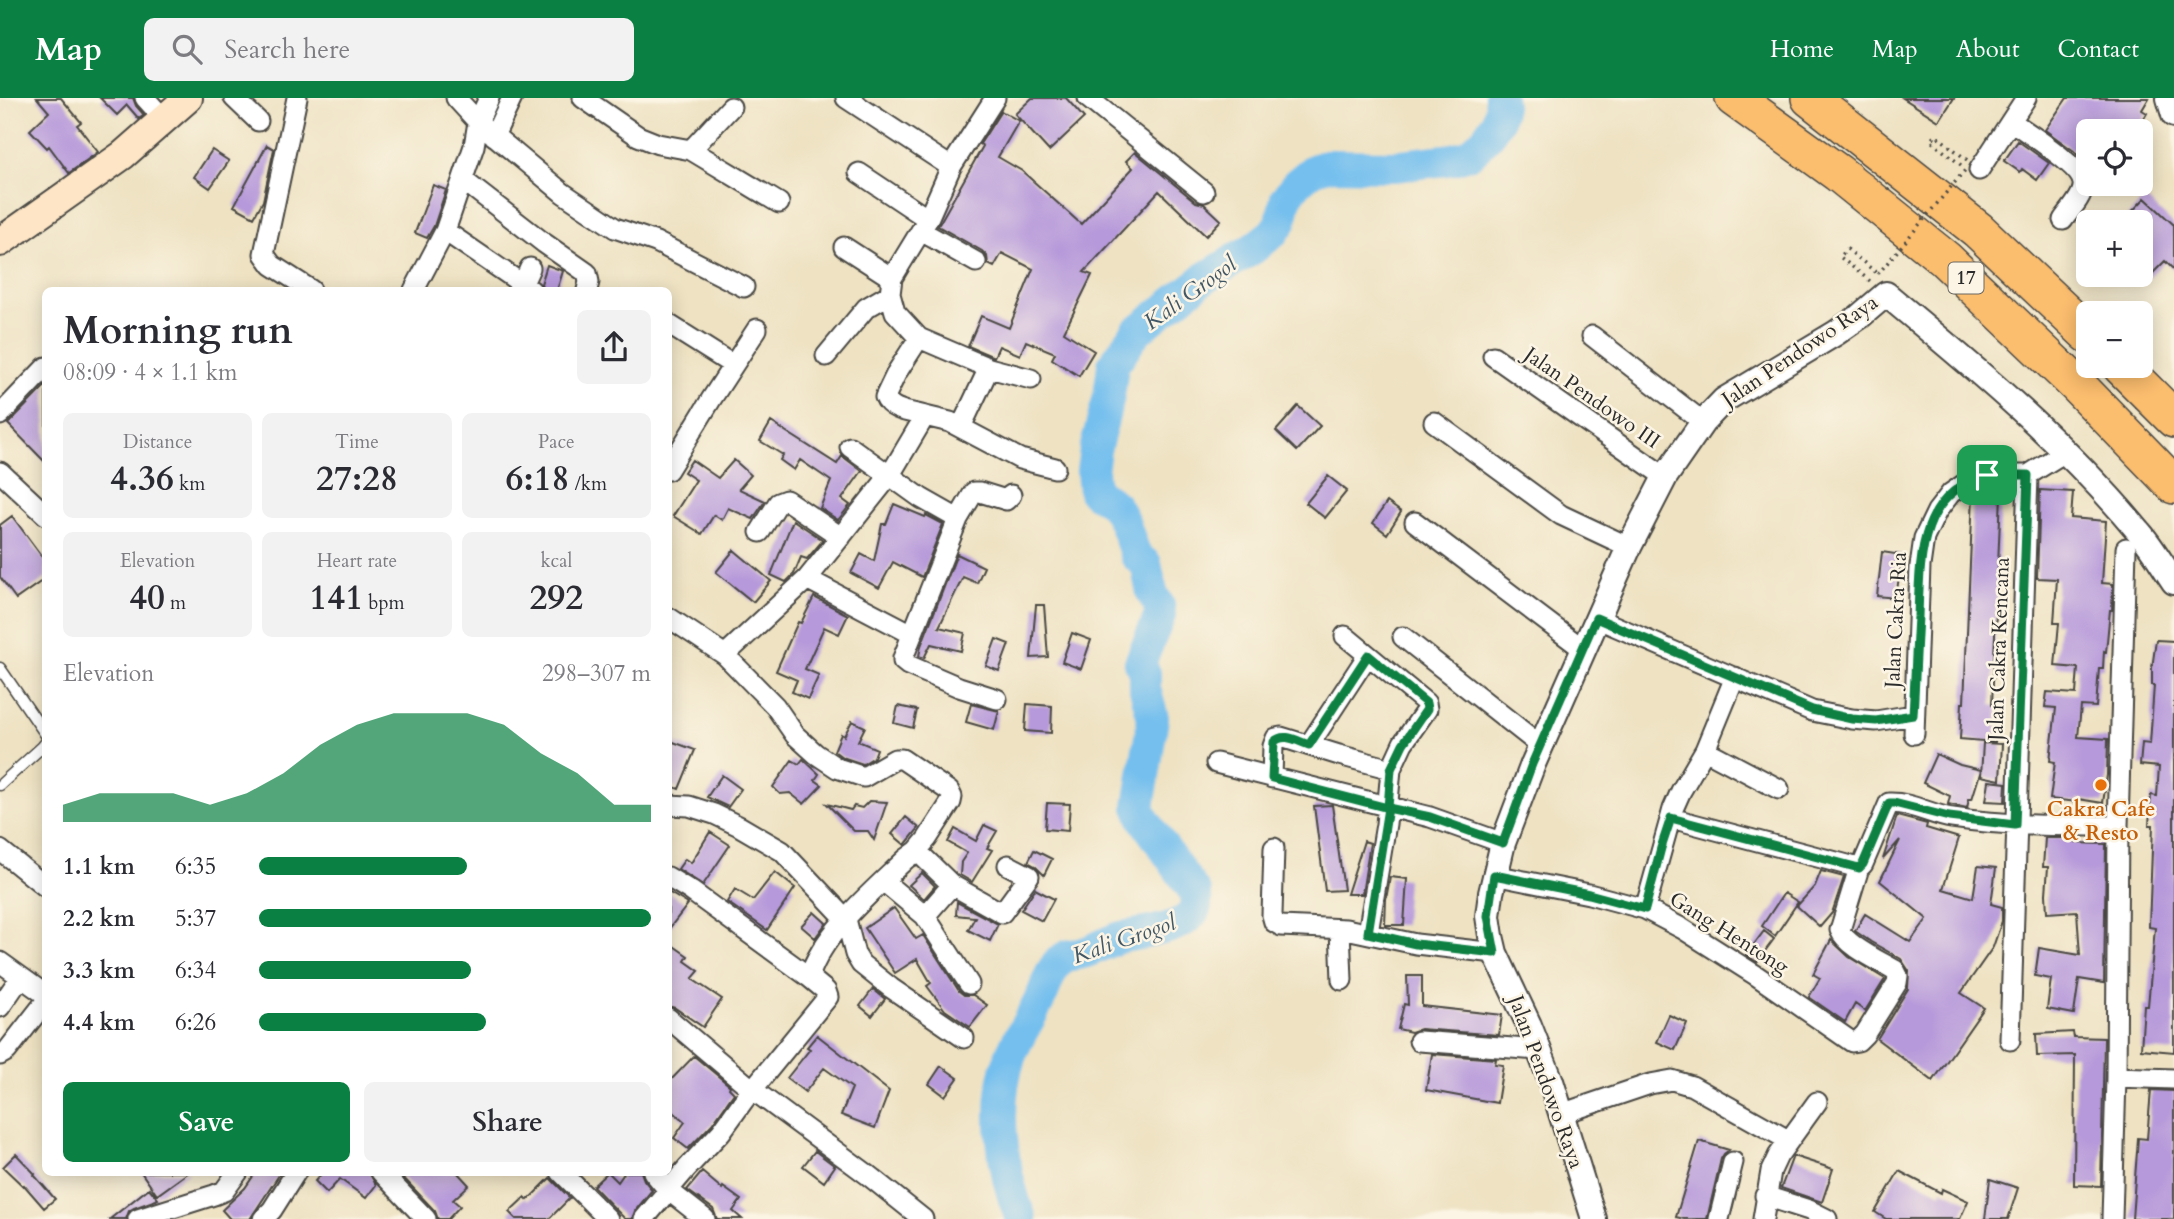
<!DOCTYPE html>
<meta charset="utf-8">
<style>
:root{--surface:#fff;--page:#f2f2f3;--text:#2b2b33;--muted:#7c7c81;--accent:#0b8043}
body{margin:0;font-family:Cardo,serif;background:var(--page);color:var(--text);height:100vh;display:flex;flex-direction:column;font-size:26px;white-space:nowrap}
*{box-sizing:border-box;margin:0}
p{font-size:23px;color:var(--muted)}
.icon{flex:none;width:38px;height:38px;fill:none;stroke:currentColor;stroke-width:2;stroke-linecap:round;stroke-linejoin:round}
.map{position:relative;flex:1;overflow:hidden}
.side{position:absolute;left:42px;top:189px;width:630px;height:889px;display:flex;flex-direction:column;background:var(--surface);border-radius:10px;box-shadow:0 4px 18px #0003}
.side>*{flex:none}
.tools{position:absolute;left:2076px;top:21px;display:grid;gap:14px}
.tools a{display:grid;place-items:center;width:77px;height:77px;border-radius:10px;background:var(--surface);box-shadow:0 4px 18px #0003;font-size:35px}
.pin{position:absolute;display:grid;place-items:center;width:60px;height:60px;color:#fff;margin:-30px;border-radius:14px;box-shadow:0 4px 10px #0006}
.round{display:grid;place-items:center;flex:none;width:74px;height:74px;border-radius:10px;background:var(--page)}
.head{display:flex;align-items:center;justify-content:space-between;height:119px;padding:0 21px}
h1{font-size:38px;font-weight:600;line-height:52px}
.figures{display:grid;grid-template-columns:repeat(3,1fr);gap:10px;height:119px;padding:7px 21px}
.figures div{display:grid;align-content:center;border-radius:10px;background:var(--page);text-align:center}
.figures b{font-size:35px;font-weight:600}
.figures small{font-size:19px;font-weight:400}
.figures p{font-size:19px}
.chart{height:196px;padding:14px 21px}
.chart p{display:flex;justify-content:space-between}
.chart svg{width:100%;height:126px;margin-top:7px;fill:var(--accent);opacity:.7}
.button{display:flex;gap:14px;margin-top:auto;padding:14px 21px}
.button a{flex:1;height:80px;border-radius:10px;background:var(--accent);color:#fff;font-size:28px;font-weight:600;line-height:80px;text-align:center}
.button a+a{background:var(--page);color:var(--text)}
ul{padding:0 21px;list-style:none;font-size:23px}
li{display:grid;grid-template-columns:112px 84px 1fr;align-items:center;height:52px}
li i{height:18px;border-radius:9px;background:var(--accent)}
header{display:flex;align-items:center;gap:42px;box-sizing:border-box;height:98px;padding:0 35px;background:var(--accent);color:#fff}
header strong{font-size:33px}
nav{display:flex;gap:38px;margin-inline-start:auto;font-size:24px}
.search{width:490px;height:63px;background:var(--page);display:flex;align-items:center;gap:18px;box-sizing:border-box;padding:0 24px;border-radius:10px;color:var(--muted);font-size:26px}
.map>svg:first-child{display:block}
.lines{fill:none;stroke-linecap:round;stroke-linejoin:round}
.river{stroke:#75bfee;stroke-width:32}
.building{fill:#b699da}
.service-casing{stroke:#484642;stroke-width:13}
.minor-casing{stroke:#484642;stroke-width:23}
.tertiary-casing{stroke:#484642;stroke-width:28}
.secondary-casing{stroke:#484642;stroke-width:32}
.motorway-casing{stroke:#484642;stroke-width:40}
.path{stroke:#484642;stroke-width:3.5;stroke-dasharray:2 5;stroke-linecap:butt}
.service{stroke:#fff;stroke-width:10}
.minor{stroke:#fff;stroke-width:19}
.tertiary{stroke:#fff;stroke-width:24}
.secondary{stroke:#fde5c5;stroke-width:28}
.motorway{stroke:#fbbd6e;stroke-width:37}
.path-bridge{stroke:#484642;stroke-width:3.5;stroke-dasharray:2 5;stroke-linecap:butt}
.route-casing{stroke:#fff;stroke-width:14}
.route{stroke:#0b8043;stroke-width:9}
.food-dot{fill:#e8710a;stroke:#fcf5e5;stroke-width:2.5}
.labels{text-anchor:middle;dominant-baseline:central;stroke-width:5;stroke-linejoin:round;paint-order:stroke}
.shield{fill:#fcf5e5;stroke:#6a6863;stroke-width:2}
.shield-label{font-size:19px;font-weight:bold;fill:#2b2b2b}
.street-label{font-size:21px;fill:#2b2b2b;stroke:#fcf5e5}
.food-label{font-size:21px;font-weight:bold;fill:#c56008;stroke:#fcf5e5}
.water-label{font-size:23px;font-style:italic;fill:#415766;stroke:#fcf5e5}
</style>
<header>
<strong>Map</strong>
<div class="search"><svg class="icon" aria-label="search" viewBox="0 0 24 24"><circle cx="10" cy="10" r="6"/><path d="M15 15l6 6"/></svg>Search here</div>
<nav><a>Home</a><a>Map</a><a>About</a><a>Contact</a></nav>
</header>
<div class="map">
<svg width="2174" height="1121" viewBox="0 0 2174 1121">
<rect width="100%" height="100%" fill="#fcf5e5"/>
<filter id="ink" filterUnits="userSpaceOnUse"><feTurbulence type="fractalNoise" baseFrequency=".0143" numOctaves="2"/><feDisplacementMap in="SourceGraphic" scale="14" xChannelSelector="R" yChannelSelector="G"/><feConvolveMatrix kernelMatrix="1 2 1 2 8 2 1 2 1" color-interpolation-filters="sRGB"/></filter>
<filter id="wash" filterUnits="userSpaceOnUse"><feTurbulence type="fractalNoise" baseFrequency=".00686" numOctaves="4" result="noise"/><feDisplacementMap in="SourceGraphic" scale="28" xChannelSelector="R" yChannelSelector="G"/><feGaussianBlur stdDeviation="1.57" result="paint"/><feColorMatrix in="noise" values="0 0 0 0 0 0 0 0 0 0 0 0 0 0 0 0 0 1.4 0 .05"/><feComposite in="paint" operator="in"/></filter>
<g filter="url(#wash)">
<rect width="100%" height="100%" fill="#eee2c2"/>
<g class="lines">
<path class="river" d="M1021 1121C1002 1074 993 1008 1010 959 1018 937 1032 919 1042 897 1048 884 1052 864 1067 858 1071 856 1078 857 1083 855 1096 852 1108 842 1122 839 1141 835 1186 832 1195 811 1197 807 1196 801 1196 796L1145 723 1139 709 1153 620 1145 591V576L1140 565 1160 517 1159 507 1152 495 1146 466 1136 458 1124 424 1116 409 1107 401 1094 394 1092 373 1095 352 1109 298 1113 267 1137 233 1202 182 1254 150 1273 135 1281 124 1286 100 1296 86 1313 72 1327 67 1394 68 1454 61 1471 55 1486 40 1497 24 1501 8 1500 0"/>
</g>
<g id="blocks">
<path class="building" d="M37 0H61L81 24 77 27 98 54 69 75 49 48 47 50 30 32 49 14Z
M100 0H133L136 8 144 17 139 21 127 7 117 17Z
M1032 0H1066L1084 20 1049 53 1015 16Z
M1903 0H1954L1939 23Z
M2067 0H2149L2142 12 2147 15 2137 33H2088V68L2074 53 2045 32Z
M1001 13 1019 23 998 59 1022 73 1081 126 1133 70 1126 63 1135 54 1196 104 1204 106 1221 122 1206 138 1159 93 1084 174 1092 177 1064 234 1094 253 1079 278 1052 261 1055 255 1026 243 1020 257 999 248 994 259 968 248 981 218 1009 230 1033 171 1002 155 994 169 988 166 987 158 982 153 938 128 983 48 980 46Z
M2018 43 2049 65 2037 82 2022 71 2020 74 2004 63Z
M267 47 274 51 263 103 254 119 234 108Z
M212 52 229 63 210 90 194 79Z
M433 87 446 92 434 128 427 140 415 135Z
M2145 100 2174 127V172L2165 163 2148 180 2140 172V124H2122Z
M547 167 563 173 557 192H543L541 186Z
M46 287V365L8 326Z
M1298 308 1320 328 1297 353 1276 333Z
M771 324 837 366 842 358 862 373 842 401 850 407 838 422 820 410 831 383 800 362 794 372 780 362 783 357 760 343Z
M692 362 718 380 734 362 751 377 739 391 765 403 753 421 728 410 722 422 714 417 702 436 673 418 696 382 684 374Z
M1328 378 1347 393 1325 420 1306 405Z
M2040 392 2073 394 2071 420 2106 423 2102 485 2113 486 2112 512H2110L2106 554 2104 553 2103 570H2099L2096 609 2081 608 2078 639 2108 641 2107 677 2103 705 2078 701V704L2050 701 2055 664 2050 663 2056 610 2045 609 2047 594 2076 596 2078 570 2055 568 2059 525H2054L2057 481 2037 480Z
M1973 396 2001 397 1992 607 1998 608 1995 644 1960 641 1962 605H1964Z
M1387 404 1401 414 1387 436 1373 425Z
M894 406 925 419 926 417 943 426 922 479 893 464 879 490 851 475 861 456 874 463 882 426H886Z
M12 418 46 464V480L16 501 0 479V427Z
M793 422 823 442 807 461 801 459 794 476 786 484 771 477Z
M734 452 771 483 753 504 716 474Z
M1882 454 1902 457 1896 500 1877 498Z
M957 456 984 469 977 485 963 479 939 529 965 535 961 553 931 546 924 560 919 558 921 548Z
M814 499 848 517 839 536 824 529 805 571 819 577 808 601 792 594 797 582 776 573 798 524 801 525Z
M1036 507H1044L1048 559 1031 560Z
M1072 535 1091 542 1081 571 1062 564Z
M996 541 1009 546 999 573 986 568Z
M2156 542 2174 543V954L2141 951 2144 908H2148L2155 830 2149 829 2153 727H2149L2151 697 2157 698 2159 669 2140 667 2142 645 2150 646 2154 587H2152V570Z
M971 606 999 613 994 632 966 624Z
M1027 606 1052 608 1051 635 1025 633Z
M898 608 917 612 913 630 894 625Z
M852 623 865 629 858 643 877 651 874 659 863 666 842 659 834 653 841 636 844 638Z
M668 642 695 652 679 691 668 687Z
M1983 645 2002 646 2000 682 1981 678Z
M1936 656 1960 667 1981 672 1972 701H1969L1967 710 1948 706 1950 698 1923 685Z
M803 661 819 676 815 682 822 687 804 706 790 695 780 696 773 689 792 662 799 666Z
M722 677 741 691 728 709 707 699Z
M1989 683 2006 685 2005 704 1986 703Z
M869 703 887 704 874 742 868 733H854L827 706 851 712 854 708 862 710Z
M1047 705 1070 706 1068 733 1045 731Z
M1332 707 1344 792 1325 793 1314 708Z
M1897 718 1927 726 1926 730 1959 740 1943 791 1973 800 1978 768 1996 770 1991 806 2002 809V823L1993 849 1961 895 1984 910 1933 983 1877 941 1908 891 1909 873 1901 861 1871 844 1855 833 1865 816 1910 844 1927 821 1880 783 1900 742 1883 761Z
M906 719 919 730 905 747 892 736Z
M984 727 997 733 987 750 992 752 972 784 960 777 961 764 967 755 948 744 955 731 976 743Z
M710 734 730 747 703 787 678 771 685 761 691 765Z
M2045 740H2076V745L2106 746 2104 885 2079 881 2074 916 2047 911 2051 881 2035 878 2039 850 2080 857 2077 813 2047 815 2046 796 2048 769H2043Z
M1364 743 1370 745 1362 796H1347Z
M1034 752 1052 761 1044 777 1035 768 1028 764Z
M1821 773 1844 779 1832 815 1820 829 1797 808 1815 788Z
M775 774 795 790 767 832 727 804 735 791 753 802Z
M922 775 935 788 924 801 909 787Z
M1390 779 1407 781 1404 827H1385L1386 801Z
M1035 791 1054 801 1042 823 1021 812Z
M668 794 688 806 668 832Z
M1784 795 1798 804 1775 838 1762 828Z
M957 804 998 826 990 843 968 832 975 819 956 817Z
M894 810 916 841 923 837 959 893 964 897H973L987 907 970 929 945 912 927 888 931 885 917 861 895 875 865 830Z
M814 814 826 825 815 840 801 828Z
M1764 833 1774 841 1757 864 1746 857Z
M1831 842 1849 859 1885 881 1865 913 1855 906 1845 924 1809 899 1820 880 1813 876Z
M668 844 688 858 685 863 699 873 692 881 722 901 703 929 675 910 668 908Z
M1407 878H1422V908L1502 917 1499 937 1420 931 1411 934 1398 931 1404 906 1408 907Z
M873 891 885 901 872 918 860 908Z
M1669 917 1687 925 1675 952 1657 944Z
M2073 934 2074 939 2104 940 2101 1088 2074 1087 2075 957 2037 958 2036 936Z
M817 937 889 993 875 1030 841 1017 852 990 824 970 805 994 787 980 810 951 807 949Z
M1432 956 1496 961 1495 966 1503 967 1497 1005 1426 992Z
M694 958 730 988 729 990 734 995 712 1026 688 1051 674 1040 685 1024 668 1009V985Z
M941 968 958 980 945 998 929 986Z
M2151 992 2174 993V1121H2132L2138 1040 2147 1041Z
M1699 1043 1729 1052 1724 1056 1721 1061 1707 1121H1684L1676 1119Z
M815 1053 835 1068 824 1084 803 1068Z
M16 1056 35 1076 34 1077 55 1101 44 1110 24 1087 23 1088 3 1069Z
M1793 1058 1833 1071 1822 1104 1781 1090Z
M1899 1073 1941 1095 1942 1091 1968 1103 1960 1121H1886L1875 1114Z
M141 1074H189L157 1097Z
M256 1074H281L250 1121H230L222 1112 245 1090Z
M323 1074H369L376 1087 366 1100 340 1081 327 1095 315 1083Z
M398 1074H457L469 1087 453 1102 460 1108 448 1121H438L435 1113Z
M608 1074 618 1084 625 1074H641L644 1082 652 1092 635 1113 632 1121H625L593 1088Z
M702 1074 722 1091 723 1089 741 1102 733 1113 742 1121H717L713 1111 687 1092Z
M550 1080 570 1100 549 1121H516L509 1114 525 1099 528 1102Z
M1990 1081 2018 1090 2008 1121H1985Z
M149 1090 158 1101 156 1102 134 1110 129 1113 126 1121H110Z"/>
</g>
</g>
<g filter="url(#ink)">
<use href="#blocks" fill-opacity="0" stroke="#484642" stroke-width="2"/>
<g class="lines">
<g class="service-casing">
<path id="service" d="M0 570 46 637
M0 687 42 649 46 644"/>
</g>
<g class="minor-casing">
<path id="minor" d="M145 0 164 21
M234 0 258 23
M297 0 264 156 272 167 311 192
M456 0 478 24 563 95 615 130 656 144 744 189
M583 0 638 38 658 46 691 52 731 9
M846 0 951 69
M995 0 951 69 928 121 892 180 890 196 895 214 919 240 989 270 1031 281
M1088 0 1204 94
M2011 23C2027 35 2086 70 2083 89 2082 100 2069 113 2063 122
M494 38 512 0
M691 52 779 105
M1979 72 2026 0
M859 75 928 121
M463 82 544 145 587 175 589 184 587 192
M445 133 531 192
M921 133 976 164
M844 149 892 180
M414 192 445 133 474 48 478 24 489 0
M520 192 530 170
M668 226 733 267
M1592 238 1703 324
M826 258 866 210 890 196
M1493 258 1665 379
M0 317 46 269
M925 318 950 324 1020 361 1055 370
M1434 324 1561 417 1629 449
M961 329 989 270
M850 349 921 400 958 421
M668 372 712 300 757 231
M0 374 46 417
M1415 424 1583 551
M760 434 778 405 786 402 841 439
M807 481 912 536
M668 519 725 557 775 608 795 637 816 656 837 670 864 679 895 661H902L949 693 952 699 951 704 927 741 917 753 906 761C873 793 824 833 809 879
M1596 520 1812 613 1852 621 1876 623 1913 617
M1345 538 1426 605 1427 611 1403 645 1391 671 1386 726 1368 835
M1403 539 1541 648
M725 557 807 481 890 377 925 318C912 314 890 313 885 299L897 274 919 240
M997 601 959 589 908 567 903 563V560L958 421 974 394H980L1006 402 1011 397
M1914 636 1920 468 1924 440 1937 413 1951 395 1970 382 1987 377H2028L2065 354
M1309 647 1368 557
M1705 652 1779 691
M1216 665 1430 719 1503 745
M1272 680 1273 648 1276 640 1281 639 1339 657 1391 671
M668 707 689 708 714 716 739 728 782 753 846 821 855 856 861 866 891 890 964 940
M1671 720 1859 770 1863 766 1889 705C1910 704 1931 717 1952 720 2007 728 2063 728 2118 728
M1274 750 1272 817 1274 824 1281 828 1346 831 1416 846 1495 855
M0 752 46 789
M917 753 952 787 1002 815 1029 778 1008 767
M1494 777 1589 796 1645 811 1683 831 1757 878 1852 944 1858 943 1865 936 1897 885 1898 878 1895 872C1880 863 1846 848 1840 832L1859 770
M883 783 925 818
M952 787 925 818 969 886
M1645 811 1673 711 1681 693 1705 652 1735 579
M1340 831 1342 882
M0 864 46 897
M0 909 20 880
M668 920 753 992 868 1077 923 1121
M2010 942 2028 377
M1419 943 1539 952
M0 957 7 953 46 903
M2116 979 2174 981
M1561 1016 1650 986 1672 982 1692 988 1788 1042
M381 1074 426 1121
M561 1074 608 1121
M653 1074 668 1092 705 1121
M1765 1098 1809 1112 1827 1121
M138 1121 214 1097 224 1093 238 1074
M263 1121 272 1112 296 1074
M644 1121 687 1070 721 1034 744 1002 828 899 826 893 809 879 691 793 668 779
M1719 1121 1733 1064
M1763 1121 1771 1073 1778 1058 1817 1004
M2112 1121 2116 979 2118 728 2126 450"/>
</g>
<g class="tertiary-casing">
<path id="tertiary" d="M2169 0 2174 17
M1594 1121 1551 983 1529 927 1495 855 1491 838 1488 818 1491 795 1503 745 1533 666 1629 449 1665 379 1703 324 1724 302 1836 235 1859 219 1886 196C1975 270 2066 345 2140 435 2153 450 2163 468 2174 484"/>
</g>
<g class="secondary-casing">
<path id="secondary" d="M0 144 123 57 188 0"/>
</g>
<g class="motorway-casing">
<path id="motorway" d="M1734 0 1838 75 1945 161 2078 288 2174 387
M1810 0 1978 132 2088 236
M2121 268 2174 321"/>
</g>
<path class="path" d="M1961 67 1931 43 1936 37 1967 62
M1870 183 1840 159 1847 151 1878 176"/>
<use href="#service" class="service"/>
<use href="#minor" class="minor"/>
<use href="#tertiary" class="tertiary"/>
<use href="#secondary" class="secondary"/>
<use href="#motorway" class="motorway"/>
<path class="path-bridge" d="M1878 176 1966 71"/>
</g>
</g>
<g class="lines" filter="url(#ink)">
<g class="route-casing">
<path id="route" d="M1987 377C1918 396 1920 461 1918 519 1916 552 1915 584 1913 617L1876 623 1852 621 1812 612 1596 520 1532 666 1503 745 1430 719 1388 710 1391 671 1403 646 1427 611 1426 605 1368 557 1309 647C1297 643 1284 634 1274 644L1272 680 1388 710 1368 835 1416 846 1495 855 1488 818 1494 777 1589 796 1645 811 1661 750 1671 720 1859 770 1863 766 1889 705H1894L1949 719 2015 727 2028 377H1987"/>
</g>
<use href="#route" class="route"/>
</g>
<circle class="food-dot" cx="2101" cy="687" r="7"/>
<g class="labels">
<rect class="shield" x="1948.5" y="164.5" width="35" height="31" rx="5"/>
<g class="shield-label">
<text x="1966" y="180">17</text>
</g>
<g class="street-label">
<text transform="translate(1800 253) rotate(-34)">Jalan Pendowo Raya</text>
<text transform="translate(1592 300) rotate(35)">Jalan Pendowo III</text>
<text transform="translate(1896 522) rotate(-87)">Jalan Cakra Ria</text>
<text transform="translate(1999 551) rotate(-88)">Jalan Cakra Kencana</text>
<text transform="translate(1729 835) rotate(32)">Gang Hentong</text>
<text transform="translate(1546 984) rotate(70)">Jalan Pendowo Raya</text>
</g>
<g class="food-label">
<text x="2101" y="711">Cakra Cafe<tspan x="2101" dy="24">&amp; Resto</tspan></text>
</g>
<g class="water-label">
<text transform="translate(1190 195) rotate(-36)">Kali Grogol</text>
<text transform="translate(1124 841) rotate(-19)">Kali Grogol</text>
</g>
</g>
</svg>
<div class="tools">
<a><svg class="icon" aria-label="locate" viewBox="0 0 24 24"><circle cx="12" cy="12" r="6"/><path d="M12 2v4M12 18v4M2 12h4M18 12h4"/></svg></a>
<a>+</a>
<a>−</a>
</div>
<div class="pin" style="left:1987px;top:377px;background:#1e9e55"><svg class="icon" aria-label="arrive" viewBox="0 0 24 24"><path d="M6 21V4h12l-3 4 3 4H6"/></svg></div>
<section class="side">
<div class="head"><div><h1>Morning run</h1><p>08:09 · 4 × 1.1 km</p></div><a class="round"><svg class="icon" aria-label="share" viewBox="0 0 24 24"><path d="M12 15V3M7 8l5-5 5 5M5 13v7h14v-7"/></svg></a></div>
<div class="figures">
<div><p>Distance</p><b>4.36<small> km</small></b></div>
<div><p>Time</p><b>27:28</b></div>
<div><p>Pace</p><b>6:18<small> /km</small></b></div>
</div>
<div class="figures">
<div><p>Elevation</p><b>40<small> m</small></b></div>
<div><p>Heart rate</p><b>141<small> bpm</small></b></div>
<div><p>kcal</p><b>292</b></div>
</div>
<div class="chart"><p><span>Elevation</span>298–307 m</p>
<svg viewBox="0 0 160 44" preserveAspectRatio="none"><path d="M0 44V38L10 34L20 34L30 34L40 38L50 34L60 27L70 17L80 10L90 6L100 6L110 6L120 10L130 20L140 27L150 38L160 38V44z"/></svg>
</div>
<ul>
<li><b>1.1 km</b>6:35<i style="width:53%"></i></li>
<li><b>2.2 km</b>5:37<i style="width:100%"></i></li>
<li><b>3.3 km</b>6:34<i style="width:54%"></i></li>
<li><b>4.4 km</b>6:26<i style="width:58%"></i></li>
</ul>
<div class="button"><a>Save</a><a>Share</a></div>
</section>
</div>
